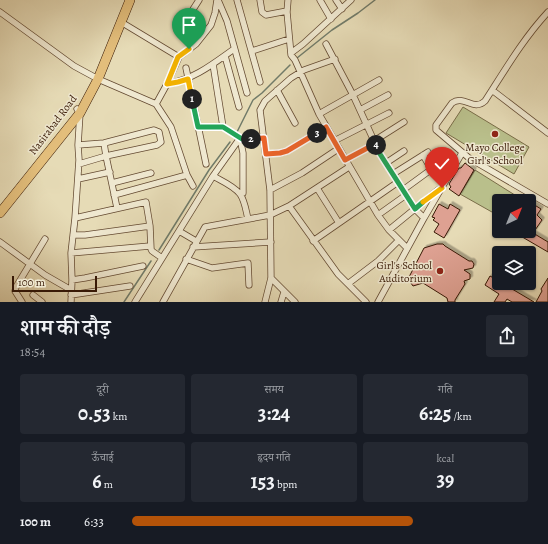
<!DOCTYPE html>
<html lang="hi">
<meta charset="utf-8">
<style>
:root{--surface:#171b24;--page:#242831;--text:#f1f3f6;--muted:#9ea1a6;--accent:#b45309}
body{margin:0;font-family:Alegreya,"Noto Serif Devanagari",serif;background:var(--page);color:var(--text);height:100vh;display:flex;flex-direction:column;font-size:15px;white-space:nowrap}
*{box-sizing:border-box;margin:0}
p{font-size:13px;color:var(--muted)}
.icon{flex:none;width:22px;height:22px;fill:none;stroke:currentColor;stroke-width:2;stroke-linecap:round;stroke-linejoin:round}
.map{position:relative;height:302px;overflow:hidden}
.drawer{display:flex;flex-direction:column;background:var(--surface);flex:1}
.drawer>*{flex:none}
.needle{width:26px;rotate:43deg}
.tools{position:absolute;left:492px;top:194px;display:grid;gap:8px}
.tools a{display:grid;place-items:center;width:44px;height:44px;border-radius:4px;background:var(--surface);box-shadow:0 1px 3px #0004;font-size:20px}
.scale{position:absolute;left:12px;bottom:10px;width:85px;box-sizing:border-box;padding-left:4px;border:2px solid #391a06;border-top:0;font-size:11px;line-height:14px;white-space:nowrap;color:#391a06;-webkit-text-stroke:3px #efe8d0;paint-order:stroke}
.pin{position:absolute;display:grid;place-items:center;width:34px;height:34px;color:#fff;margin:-41px -17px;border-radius:50% 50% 50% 0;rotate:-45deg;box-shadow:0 0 4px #0007}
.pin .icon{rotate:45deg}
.km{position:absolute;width:20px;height:20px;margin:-10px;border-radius:50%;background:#222;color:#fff;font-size:11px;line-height:20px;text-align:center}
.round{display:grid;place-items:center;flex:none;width:42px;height:42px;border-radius:4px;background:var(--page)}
.overview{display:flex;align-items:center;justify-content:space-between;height:68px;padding:0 20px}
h1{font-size:22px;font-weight:600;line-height:30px}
.metrics{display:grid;grid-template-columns:repeat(3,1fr);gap:6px;height:68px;padding:4px 20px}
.metrics div{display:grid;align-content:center;border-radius:4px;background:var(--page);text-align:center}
.metrics b{font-size:20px;font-weight:600}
.metrics small{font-size:11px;font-weight:400}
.metrics p{font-size:11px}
ul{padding:0 20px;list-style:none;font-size:13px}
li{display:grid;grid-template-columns:64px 48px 1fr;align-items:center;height:30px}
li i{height:10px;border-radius:5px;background:var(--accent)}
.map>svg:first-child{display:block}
.green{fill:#b9bf8b;stroke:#796c48}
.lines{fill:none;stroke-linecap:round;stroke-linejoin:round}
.stream{stroke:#717b69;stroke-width:1.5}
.building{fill:#dea192;stroke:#391a06;filter:url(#shadow)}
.minor-casing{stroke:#644a32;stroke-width:7}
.trunk-casing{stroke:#391a06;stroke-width:10}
.minor{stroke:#efe8d0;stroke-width:5.5}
.trunk{stroke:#e3be7b;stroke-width:9}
.split-1-casing{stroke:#fff;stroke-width:8}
.split-2-casing{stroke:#fff;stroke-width:8}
.split-3-casing{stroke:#fff;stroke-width:8}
.split-4-casing{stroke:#fff;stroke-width:8}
.split-5-casing{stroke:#fff;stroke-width:8}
.split-6-casing{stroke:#fff;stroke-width:8}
.split-1{stroke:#f5b400;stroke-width:5}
.split-2{stroke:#22a559;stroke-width:5}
.split-3{stroke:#f0652b;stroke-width:5}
.split-4{stroke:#f0652b;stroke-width:5}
.split-5{stroke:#22a559;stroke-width:5}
.split-6{stroke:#f5b400;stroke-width:5}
.poi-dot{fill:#8f2418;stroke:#efe8d0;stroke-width:1.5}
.labels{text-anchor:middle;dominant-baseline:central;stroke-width:3;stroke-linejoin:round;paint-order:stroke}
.street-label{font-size:11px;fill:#391a06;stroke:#efe8d0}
.poi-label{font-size:11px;fill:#391a06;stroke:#efe8d0}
</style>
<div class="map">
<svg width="548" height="302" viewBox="0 0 548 302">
<defs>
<filter id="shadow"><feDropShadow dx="2.5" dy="-2.5" stdDeviation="0" flood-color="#0004"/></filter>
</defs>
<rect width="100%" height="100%" fill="#e6dbb6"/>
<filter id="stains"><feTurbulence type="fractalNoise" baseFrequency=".005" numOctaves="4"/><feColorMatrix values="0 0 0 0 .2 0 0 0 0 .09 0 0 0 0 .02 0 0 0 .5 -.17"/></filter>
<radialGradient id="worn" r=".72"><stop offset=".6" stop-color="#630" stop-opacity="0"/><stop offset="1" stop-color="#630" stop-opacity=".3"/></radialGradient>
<path class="green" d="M463 107 529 147 514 174 446 133Z
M475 170 518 197 516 201H499V216L460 194Z"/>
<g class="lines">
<path class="stream" d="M297 58 332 30 358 13 375 0
M237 132 253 100 262 93 290 65
M159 250 209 170 230 142
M124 302 151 261"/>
</g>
<path class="building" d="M465 163 474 170 459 196 449 189 451 187 449 184 459 168H461Z
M439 204 448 209 450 204 460 210 444 238 434 232 439 224 433 220 435 218 432 217Z
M533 204 541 209 537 215 542 220 533 233 548 242V252L512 231H529V212Z
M437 244H443L445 246 469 261H472L474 264 473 268 464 270 470 274V279L464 281 465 284 455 300V302H448L447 298 423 283 413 286 408 279 424 248Z
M490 276 499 281V283H502L534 302H512L507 299 505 302H494L499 294 485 285Z
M548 278V302H536L542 291 541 289Z"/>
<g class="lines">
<g class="minor-casing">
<path id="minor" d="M218 0 227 21 247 93
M237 0 260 82
M260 0 262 12 266 15 287 11
M288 0 287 12 291 55 295 60 319 114 378 215 389 230 407 248
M320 0 331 19
M336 0 342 9
M0 12 74 66 98 79 156 104 167 84 179 57 196 44 211 25 215 13 217 0
M548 12C523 39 505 70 485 101 473 112 464 94 452 103L436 125V130L469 158 548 204
M121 22 179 57
M183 25 199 0
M326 44 353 95 380 154 415 209 424 218
M252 51 289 39
M291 53 303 44 351 0
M225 56 239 107
M213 64 223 127
M186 68 206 164
M167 84C193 80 213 64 234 49
M277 90 295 123
M492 90 548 133
M156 104 171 127 187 175 193 186
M360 110 388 95
M319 114 379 80
M198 127H223L242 139 264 138
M240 138 243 153V193
M334 141 389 113
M374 141 404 122
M104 143 106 156 117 208
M78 145 104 143 154 130 159 132 161 142 157 145 106 156 79 164
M266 154 280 153 287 151 326 127
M345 160 375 144
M386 163 404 151
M393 174 428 152
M213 176C222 181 234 186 240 194 245 201 246 211 248 219
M78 179 110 172
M112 183 151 173
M317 188 339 223
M270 190 302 173 338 149
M403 190 429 171 430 167 423 155
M114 195 187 175
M289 206 349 167
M378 215 406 195
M75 218 146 202 150 226 151 249 152 251 162 258
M389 230 438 190
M179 231 196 241
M73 235H85L150 226
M313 241 398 182
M0 242 45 275 71 290
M193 247 271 242
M71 253 150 246
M186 259 212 268 248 263 249 285
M271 278 295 302
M72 280 85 278 143 266
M349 283 378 261 399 240
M33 295 42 302
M71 295 130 286
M22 302 15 291 16 287 45 239
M71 302 72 280 71 253 75 218 79 160 78 145 80 113 77 109
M135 302 213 176 240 138
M163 302 205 227 270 215 289 206 338 274 366 302
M265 302 271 278 270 190 260 110 265 101 291 78 304 70 335 59
M281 302 284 292
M378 302 424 218 462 153"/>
</g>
<g class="trunk-casing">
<path id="trunk" d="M0 213 80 113 98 79 130 0"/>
</g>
<use href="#minor" class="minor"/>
<use href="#trunk" class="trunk"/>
</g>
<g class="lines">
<g class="split-1-casing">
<path id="split-1" d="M189 49 178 57 167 84 178 82 188 79 192 99"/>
</g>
<g class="split-2-casing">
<path id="split-2" d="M192 99 198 127H223L242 139H251"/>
</g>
<g class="split-3-casing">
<path id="split-3" d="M251 139 264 138 266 154 280 153 287 151 317 133"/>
</g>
<g class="split-4-casing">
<path id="split-4" d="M317 133 326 127 345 160 375 144 376 145"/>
</g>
<g class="split-5-casing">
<path id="split-5" d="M376 145 380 154 415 209 423 202"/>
</g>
<g class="split-6-casing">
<path id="split-6" d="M423 202 442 188"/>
</g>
<use href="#split-1" class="split-1"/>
<use href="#split-2" class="split-2"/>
<use href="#split-3" class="split-3"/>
<use href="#split-4" class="split-4"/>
<use href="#split-5" class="split-5"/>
<use href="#split-6" class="split-6"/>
</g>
<g class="poi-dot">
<circle cx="495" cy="134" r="4"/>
<circle cx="440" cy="271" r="4"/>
</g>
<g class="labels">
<g class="street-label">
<text transform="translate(53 125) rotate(-53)">Nasirabad Road</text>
</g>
<g class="poi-label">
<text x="495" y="147">Mayo College<tspan x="495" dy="13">Girl's School</tspan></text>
<text x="432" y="265" text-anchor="end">Girl's School<tspan x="432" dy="13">Auditorium</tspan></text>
</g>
</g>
<rect width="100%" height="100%" filter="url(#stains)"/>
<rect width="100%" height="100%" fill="url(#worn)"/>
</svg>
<div class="tools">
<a><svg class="needle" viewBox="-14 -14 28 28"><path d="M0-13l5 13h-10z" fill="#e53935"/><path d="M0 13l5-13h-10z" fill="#9ea1a6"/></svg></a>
<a><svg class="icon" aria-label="layers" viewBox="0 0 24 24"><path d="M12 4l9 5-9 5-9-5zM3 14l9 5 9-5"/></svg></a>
</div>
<div class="scale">100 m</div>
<div class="pin" style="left:189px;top:49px;background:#1e9e55"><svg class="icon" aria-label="arrive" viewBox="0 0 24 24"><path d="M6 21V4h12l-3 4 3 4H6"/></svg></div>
<div class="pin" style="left:442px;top:188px;background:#d93025"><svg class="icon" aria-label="check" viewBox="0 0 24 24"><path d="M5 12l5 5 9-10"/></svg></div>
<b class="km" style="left:192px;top:99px">1</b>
<b class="km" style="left:251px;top:139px">2</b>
<b class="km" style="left:317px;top:133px">3</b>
<b class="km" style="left:376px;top:145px">4</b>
</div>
<section class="drawer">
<div class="overview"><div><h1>शाम की दौड़</h1><p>18:54</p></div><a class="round"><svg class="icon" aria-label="share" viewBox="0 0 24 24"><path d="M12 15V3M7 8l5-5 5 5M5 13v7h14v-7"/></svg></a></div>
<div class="metrics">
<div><p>दूरी</p><b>0.53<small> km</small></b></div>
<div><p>समय</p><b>3:24</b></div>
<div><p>गति</p><b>6:25<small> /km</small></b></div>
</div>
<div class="metrics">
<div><p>ऊँचाई</p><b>6<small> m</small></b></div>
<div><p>हृदय गति</p><b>153<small> bpm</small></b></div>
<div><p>kcal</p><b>39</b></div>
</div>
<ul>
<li><b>100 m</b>6:33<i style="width:71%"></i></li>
</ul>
</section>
